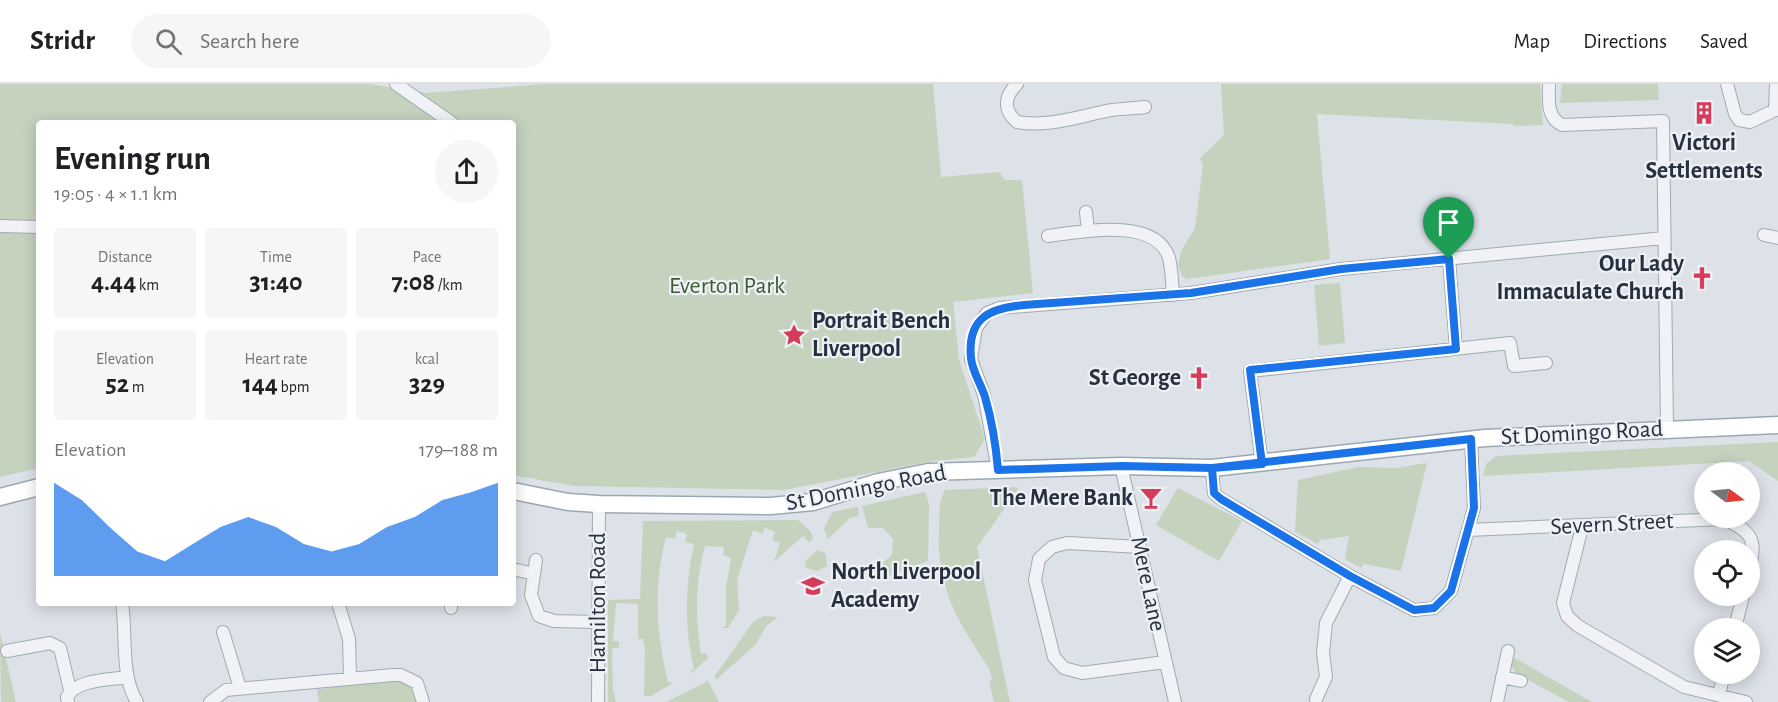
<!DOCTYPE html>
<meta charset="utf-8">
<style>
:root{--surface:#fff;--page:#f6f6f6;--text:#202124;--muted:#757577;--line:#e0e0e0;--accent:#1a73e8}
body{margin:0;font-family:"Alegreya Sans",sans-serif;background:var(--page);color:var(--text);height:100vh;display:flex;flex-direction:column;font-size:22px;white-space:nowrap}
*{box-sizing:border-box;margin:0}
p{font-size:20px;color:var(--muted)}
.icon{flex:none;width:33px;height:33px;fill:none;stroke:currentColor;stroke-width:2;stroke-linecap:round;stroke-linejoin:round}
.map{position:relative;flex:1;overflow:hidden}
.drawer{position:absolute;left:36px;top:36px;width:480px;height:486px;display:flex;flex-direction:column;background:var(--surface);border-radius:6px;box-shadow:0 3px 15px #0003}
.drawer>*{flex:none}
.needle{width:39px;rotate:105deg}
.buttons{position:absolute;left:1694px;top:378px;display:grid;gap:12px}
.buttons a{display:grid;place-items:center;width:66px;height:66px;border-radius:50%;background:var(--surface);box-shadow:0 3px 15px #0003;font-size:30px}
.pin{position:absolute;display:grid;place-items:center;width:51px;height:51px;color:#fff;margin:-62px -26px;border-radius:50% 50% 50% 0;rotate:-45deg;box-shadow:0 0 6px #0007}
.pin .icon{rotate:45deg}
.round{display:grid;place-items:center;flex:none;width:63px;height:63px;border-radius:32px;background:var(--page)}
.overview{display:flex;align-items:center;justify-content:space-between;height:102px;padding:0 18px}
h1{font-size:33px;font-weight:700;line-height:45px}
.figures{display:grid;grid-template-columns:repeat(3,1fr);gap:9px;height:102px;padding:6px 18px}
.figures div{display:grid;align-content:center;border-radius:6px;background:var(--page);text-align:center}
.figures b{font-size:26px;font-weight:700}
.figures small{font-size:16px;font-weight:400}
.figures p{font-size:16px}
.chart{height:168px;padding:12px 18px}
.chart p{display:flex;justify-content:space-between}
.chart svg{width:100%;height:108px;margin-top:6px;fill:var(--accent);opacity:.7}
header{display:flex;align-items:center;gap:36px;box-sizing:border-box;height:84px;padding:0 30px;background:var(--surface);border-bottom:2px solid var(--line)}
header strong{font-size:28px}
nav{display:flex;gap:33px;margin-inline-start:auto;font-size:21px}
.search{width:420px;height:54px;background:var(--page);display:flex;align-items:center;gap:15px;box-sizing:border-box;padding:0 21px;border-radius:33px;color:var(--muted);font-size:22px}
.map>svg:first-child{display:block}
.green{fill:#c4d2be}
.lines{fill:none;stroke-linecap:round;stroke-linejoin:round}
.minor-casing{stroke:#a2a9b2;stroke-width:14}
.major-casing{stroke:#9ca7b4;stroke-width:19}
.minor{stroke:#f0f2f6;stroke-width:12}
.major{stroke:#fff;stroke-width:16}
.route-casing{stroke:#fff;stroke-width:12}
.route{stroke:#1a73e8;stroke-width:8}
.labels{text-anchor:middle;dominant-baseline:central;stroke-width:4.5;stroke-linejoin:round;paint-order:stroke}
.poi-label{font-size:24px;font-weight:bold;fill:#26303f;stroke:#edf1f5;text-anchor:end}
.park-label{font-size:24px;fill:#3c5b33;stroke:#edf1f5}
.street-label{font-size:24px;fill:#26303f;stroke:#edf1f5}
</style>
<header>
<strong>Stridr</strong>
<div class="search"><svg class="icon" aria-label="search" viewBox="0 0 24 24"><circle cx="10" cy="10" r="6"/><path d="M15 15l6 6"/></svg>Search here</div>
<nav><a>Map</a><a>Directions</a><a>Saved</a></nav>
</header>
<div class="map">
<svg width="1778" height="618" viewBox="0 0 1778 618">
<rect width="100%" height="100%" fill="#dde2e8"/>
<path class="green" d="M0 0H369L426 9 546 0H933L941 93 999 88 1005 96H1022L1033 209 953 218 959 276 985 355 974 373 932 377 784 406 574 402 513 391V39H39V384L0 393Z
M1221 0H1540L1543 41 1514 42 1513 40 1317 30 1330 175 1187 195 1182 192 1178 181 1181 167 1195 144 1203 80 1200 74 1224 51Z
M1562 0H1658L1659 16 1560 19Z
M1340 199 1345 259 1319 262 1314 201Z
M1778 358V397L1749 377 1483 392 1486 380 1496 372Z
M1427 379 1401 487 1364 480 1361 484 1345 475 1349 452 1320 456 1318 460 1295 448 1298 396 1358 383 1395 384Z
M1017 403 1018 405 977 463 1010 618H994L989 597 992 596 990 586C957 536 936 504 939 442 940 430 938 417 945 406Z
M1178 404 1242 437 1219 477 1156 441Z
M925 408 929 420 928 477 884 493 881 481 892 471 893 455 883 444H868L862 422Z
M858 423 859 432 850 434 828 455 824 445 832 428Z
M798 436 811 448 813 455 809 458 803 452 774 478 780 459 772 456 775 448 765 444 762 450 753 446 737 496 739 526 728 544H721L726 542V504L731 474 723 471 724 463 705 462C695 499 695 532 701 570L706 569 708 574 692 589 690 587 694 585C684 542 685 503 694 460L685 458 687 450 677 447 675 455 666 453C653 503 656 548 668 598L673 599 651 612H644L645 564 643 555H638V520L616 519 613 557H619V564H613L612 569 613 606 616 618H608V516L640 515 643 437Z
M818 466 826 470 827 482 817 487 806 484 805 477Z
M764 532 778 533 766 542 756 560 717 595 714 593 753 538Z
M0 549 16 618H1Z
M1513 573 1592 618H1569L1517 590 1512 583Z
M399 595 411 601 419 618H319L317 605 331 604V601Z
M708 597 719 618H667L672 615Z"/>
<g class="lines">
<g class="minor-casing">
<path id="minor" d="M396 0 452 39
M1017 0C1004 13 1003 26 1017 38 1046 43 1074 34 1102 28 1115 24 1131 25 1145 23
M1549 0C1549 16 1546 33 1562 41L1663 37 1667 345
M1727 0 1735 30 1739 36 1750 38 1775 26
M1776 0 1775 26H1778
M1086 128 1088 147
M0 142 39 143
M1764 151 1778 154
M1048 152C1079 148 1156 132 1169 174 1172 185 1172 199 1173 211
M1449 175 1456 265
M1262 380 1250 287 1510 259 1514 282 1546 279
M1121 382 1175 618
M1212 384 1214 409 1221 415 1350 492 1414 526 1434 524 1451 507 1474 424 1471 355
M998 386 984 311 971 275 976 244 987 229 999 224 1191 209 1341 185 1664 154
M1582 443 1563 519 1567 532 1578 542 1684 603 1746 618
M1468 446 1724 435C1753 448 1757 456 1749 487
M1140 463 1067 459 1052 463 1039 475 1035 496 1054 573 1064 584 1082 589 1165 578
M536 476 531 511 539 532 554 537 597 538
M517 486 534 490
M122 519C127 550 120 591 137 618
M338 519 349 555 350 595
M451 524V519
M1735 544 1743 512
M223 548 240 604
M7 567 50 559 60 564 70 606
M1502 593 1521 597
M1719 610 1724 590
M1316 615 1326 593 1323 569 1326 539 1350 492
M68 618 67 613C76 595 110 596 128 593
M210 618 226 606 393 591H401L417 599 423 618
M598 618 599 420
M1497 618 1508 567"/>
</g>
<g class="major-casing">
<path id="major" d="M513 407 568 418 599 420 771 422 813 418 878 398 928 388 1121 382 1212 384 1485 354 1778 341
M0 413 39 403"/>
</g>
<use href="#minor" class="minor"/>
<use href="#major" class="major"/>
</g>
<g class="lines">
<g class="route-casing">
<path id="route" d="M1449 175 1341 185 1191 209 1024 221C991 224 967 233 971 274 972 287 981 300 985 313 992 337 996 362 998 386L1122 382 1212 384 1471 355 1474 424 1451 507 1434 524 1414 526 1350 492 1221 415 1214 409 1212 384 1262 380 1250 286 1456 265 1449 175"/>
</g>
<use href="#route" class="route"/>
</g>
<defs>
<g id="building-bare" transform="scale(1.8)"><path d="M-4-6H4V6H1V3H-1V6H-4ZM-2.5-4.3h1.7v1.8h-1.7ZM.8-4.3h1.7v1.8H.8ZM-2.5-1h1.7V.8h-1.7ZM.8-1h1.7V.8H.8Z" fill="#d33c5a" stroke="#edf1f5" stroke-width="2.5" paint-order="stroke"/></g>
<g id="church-bare" transform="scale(1.8)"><path d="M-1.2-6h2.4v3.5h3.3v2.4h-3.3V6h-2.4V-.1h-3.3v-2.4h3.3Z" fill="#d33c5a" stroke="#edf1f5" stroke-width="2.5" paint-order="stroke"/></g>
<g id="sight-bare" transform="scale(1.8)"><path d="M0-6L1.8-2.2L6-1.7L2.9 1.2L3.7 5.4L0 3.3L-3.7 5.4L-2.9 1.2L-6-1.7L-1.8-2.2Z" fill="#d33c5a" stroke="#edf1f5" stroke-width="2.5" paint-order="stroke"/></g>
<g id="bar-bare" transform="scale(1.8)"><path d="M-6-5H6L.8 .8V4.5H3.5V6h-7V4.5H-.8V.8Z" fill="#d33c5a" stroke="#edf1f5" stroke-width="2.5" paint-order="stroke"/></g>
<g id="school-bare" transform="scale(1.8)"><path d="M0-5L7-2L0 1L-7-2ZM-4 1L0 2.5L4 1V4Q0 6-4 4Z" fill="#d33c5a" stroke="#edf1f5" stroke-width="2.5" paint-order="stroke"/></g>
</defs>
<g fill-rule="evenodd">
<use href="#building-bare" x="1704" y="29"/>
<use href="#church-bare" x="1702" y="194"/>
<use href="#sight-bare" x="794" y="251"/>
<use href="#church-bare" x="1199" y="294"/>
<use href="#bar-bare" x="1151" y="414"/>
<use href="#school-bare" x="813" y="502"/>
</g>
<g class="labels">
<g class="poi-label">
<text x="1704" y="59" text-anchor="middle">Victori<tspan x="1704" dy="28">Settlements</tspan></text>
<text x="1684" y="180">Our Lady<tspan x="1684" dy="28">Immaculate Church</tspan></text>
<text x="812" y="237" text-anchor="start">Portrait Bench<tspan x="812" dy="28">Liverpool</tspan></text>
<text x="1181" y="294">St George</text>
<text x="1133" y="414">The Mere Bank</text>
<text x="831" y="488" text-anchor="start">North Liverpool<tspan x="831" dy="28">Academy</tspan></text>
</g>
<g class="park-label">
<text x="727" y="202">Everton Park</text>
</g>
<g class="street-label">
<text transform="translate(1582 349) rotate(-3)">St Domingo Road</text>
<text transform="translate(866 404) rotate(-11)">St Domingo Road</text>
<text transform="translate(1612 440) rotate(-3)">Severn Street</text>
<text transform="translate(1148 500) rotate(78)">Mere Lane</text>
<text transform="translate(598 519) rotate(-90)">Hamilton Road</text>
</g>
</g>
</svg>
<div class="buttons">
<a><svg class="needle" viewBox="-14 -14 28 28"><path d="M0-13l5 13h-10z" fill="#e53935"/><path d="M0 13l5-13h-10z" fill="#757577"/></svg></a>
<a><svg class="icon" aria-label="locate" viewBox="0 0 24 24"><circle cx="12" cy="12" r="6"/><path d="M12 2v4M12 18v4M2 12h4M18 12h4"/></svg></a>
<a><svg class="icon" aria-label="layers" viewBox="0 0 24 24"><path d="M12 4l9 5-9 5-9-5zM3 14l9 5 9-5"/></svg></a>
</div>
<div class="pin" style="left:1449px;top:175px;background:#1e9e55"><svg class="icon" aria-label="arrive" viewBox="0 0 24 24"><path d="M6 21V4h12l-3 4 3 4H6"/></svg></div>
<section class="drawer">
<div class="overview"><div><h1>Evening run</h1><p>19:05 · 4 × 1.1 km</p></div><a class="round"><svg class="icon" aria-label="share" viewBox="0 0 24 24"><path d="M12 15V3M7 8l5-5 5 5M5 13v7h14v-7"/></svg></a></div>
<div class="figures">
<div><p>Distance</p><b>4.44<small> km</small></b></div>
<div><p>Time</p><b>31:40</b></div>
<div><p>Pace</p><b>7:08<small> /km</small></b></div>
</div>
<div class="figures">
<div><p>Elevation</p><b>52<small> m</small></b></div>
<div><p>Heart rate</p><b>144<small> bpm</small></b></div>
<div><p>kcal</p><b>329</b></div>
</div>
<div class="chart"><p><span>Elevation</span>179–188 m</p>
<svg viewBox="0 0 160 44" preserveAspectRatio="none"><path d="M0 44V6L10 13L20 24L30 34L40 38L50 31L60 24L70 20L80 24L90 31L100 34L110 31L120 24L130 20L140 13L150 10L160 6V44z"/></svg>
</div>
</section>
</div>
